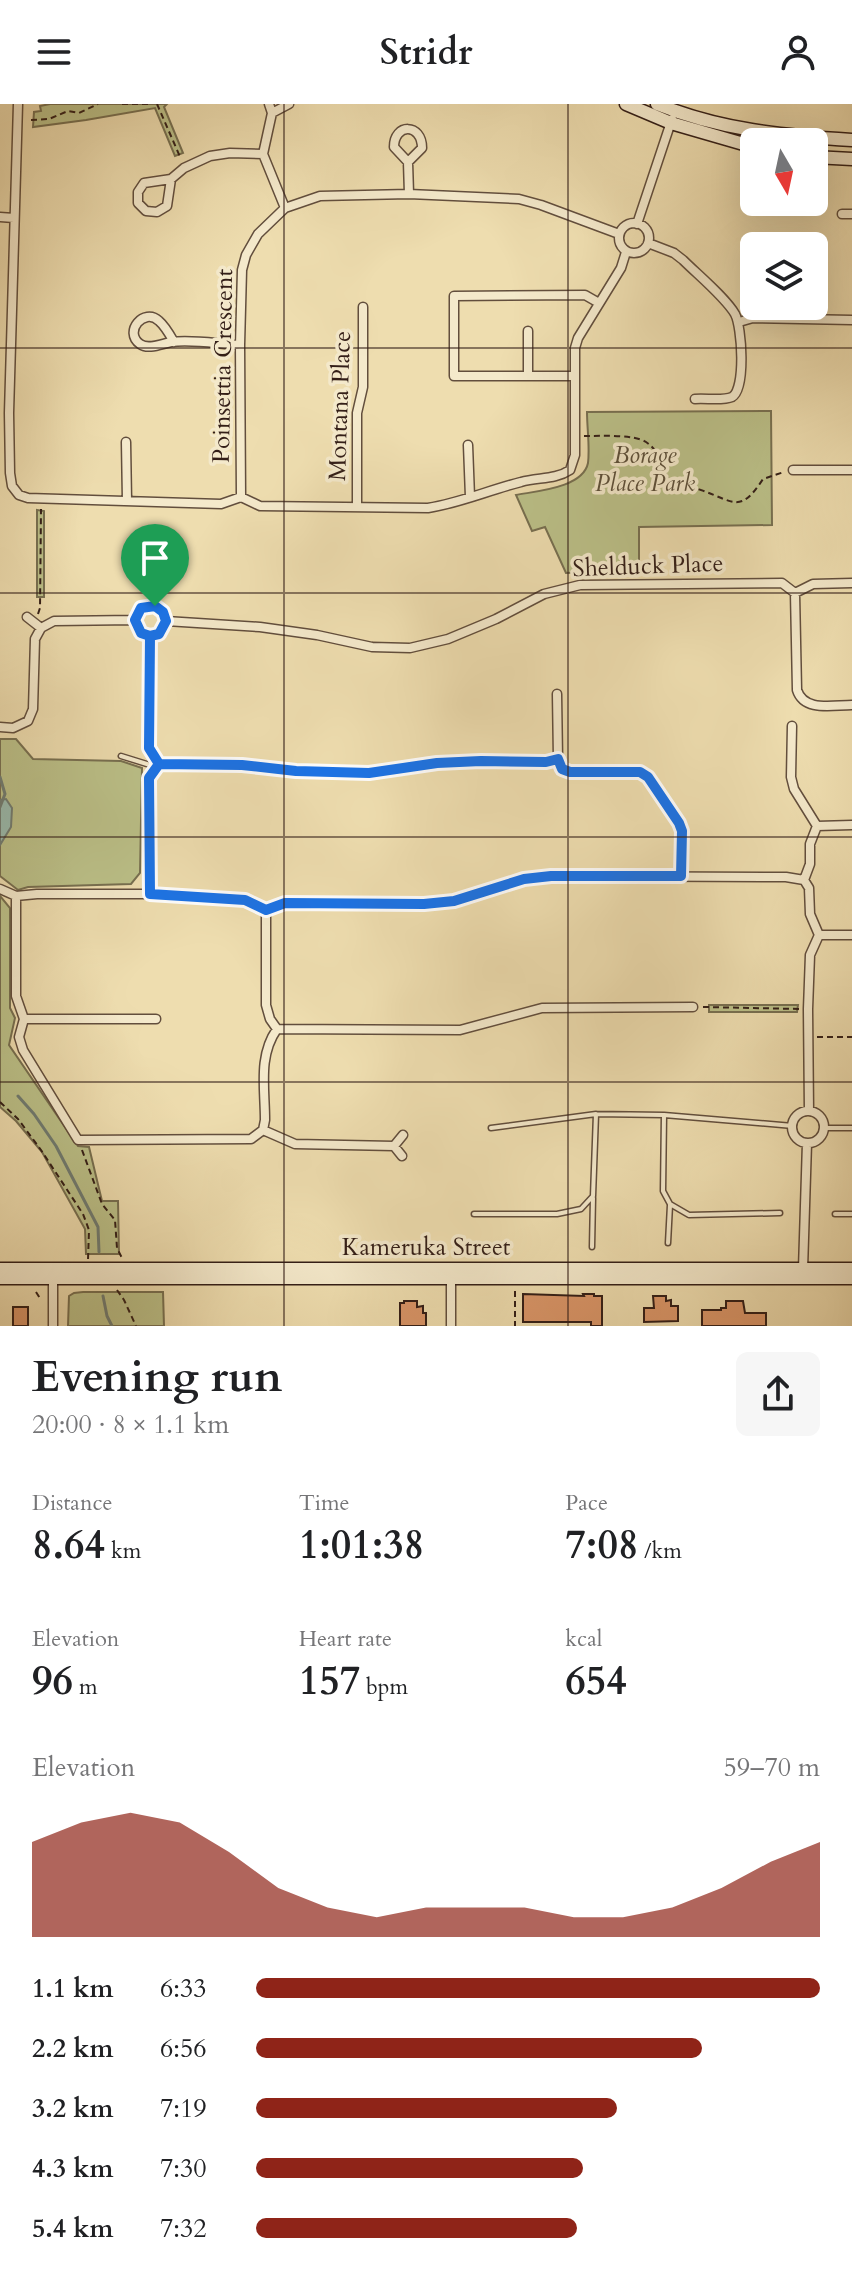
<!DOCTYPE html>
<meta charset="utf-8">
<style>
:root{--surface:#fff;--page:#f6f6f6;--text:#202124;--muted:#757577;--accent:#8f2418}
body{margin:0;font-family:Cardo,serif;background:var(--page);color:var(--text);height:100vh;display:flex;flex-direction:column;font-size:30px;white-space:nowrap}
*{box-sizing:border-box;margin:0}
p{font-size:26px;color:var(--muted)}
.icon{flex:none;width:44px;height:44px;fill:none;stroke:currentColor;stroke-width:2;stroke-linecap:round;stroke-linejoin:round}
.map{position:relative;height:1222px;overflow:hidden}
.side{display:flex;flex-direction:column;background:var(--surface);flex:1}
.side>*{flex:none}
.needle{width:52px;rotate:171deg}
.tools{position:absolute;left:740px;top:24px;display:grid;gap:16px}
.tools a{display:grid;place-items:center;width:88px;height:88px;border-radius:12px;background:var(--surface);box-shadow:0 8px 32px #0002;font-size:40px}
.pin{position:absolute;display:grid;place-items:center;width:68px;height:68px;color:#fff;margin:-82px -34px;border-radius:50% 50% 50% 0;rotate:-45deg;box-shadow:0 0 8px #0007}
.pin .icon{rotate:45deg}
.round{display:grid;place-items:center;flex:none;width:84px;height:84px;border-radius:12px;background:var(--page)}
.head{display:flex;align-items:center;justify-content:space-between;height:136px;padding:0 32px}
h1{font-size:44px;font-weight:800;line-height:60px}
.metrics{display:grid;grid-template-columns:repeat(3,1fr);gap:12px;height:136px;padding:8px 32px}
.metrics div{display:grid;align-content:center}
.metrics b{font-size:40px;font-weight:800}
.metrics small{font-size:22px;font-weight:400}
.metrics p{font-size:22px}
.chart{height:224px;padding:16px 32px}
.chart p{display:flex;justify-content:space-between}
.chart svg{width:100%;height:144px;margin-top:8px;fill:var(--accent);opacity:.7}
ul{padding:0 32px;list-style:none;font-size:26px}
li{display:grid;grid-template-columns:128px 96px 1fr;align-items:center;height:60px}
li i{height:20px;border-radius:10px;background:var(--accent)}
header{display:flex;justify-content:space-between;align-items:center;height:104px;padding:0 32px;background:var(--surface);font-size:36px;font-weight:800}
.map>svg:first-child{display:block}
.green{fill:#bbc088;stroke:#776f50;stroke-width:2}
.water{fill:#99bbae;stroke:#707c72;stroke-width:2}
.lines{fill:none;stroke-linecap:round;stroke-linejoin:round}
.stream{stroke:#707c72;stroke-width:3}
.building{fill:#d99568;stroke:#331e17;stroke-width:2}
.lane-casing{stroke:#624e3d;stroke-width:7}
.street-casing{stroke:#624e3d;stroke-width:11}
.secondary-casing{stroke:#331e17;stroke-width:15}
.path{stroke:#331e17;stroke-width:2;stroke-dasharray:6 4;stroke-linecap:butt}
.lane{stroke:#f4e9cb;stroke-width:4}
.street{stroke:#f4e9cb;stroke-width:8}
.secondary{stroke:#f4e9cb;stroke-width:12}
.route-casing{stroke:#fff;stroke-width:16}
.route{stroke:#1a73e8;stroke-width:10}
.grid{fill:none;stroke:#331e17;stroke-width:2;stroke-opacity:0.55}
.labels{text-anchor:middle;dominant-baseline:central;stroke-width:7;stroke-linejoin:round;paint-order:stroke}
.street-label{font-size:24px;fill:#331e17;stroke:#f4e9cb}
.park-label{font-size:24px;font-style:italic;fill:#5c4f39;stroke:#f4e9cb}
</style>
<header><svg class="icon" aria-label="menu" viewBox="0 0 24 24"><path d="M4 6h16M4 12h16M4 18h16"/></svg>Stridr<svg class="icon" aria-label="person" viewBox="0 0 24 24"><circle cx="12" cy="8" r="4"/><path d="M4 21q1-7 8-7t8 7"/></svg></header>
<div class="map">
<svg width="852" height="1222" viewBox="0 0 852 1222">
<rect width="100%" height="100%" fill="#eeddaf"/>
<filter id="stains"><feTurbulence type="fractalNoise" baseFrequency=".0025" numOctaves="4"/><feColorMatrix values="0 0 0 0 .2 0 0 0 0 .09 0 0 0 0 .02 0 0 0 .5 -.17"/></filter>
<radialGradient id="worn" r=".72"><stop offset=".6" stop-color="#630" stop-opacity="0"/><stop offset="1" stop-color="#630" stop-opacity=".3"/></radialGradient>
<path class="green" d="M50 0H167L164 3 183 49 175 52 155 4 86 16 33 23 34 8 41 7 40 2Z
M771 307 772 421 639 423V466L566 469 545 423 532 427 516 391C536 387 583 384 588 359 590 343 587 324 587 308Z
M37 406 44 407V493H37Z
M0 635H16L33 655 121 657 142 664 140 769 131 780 28 783 18 786 0 772Z
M0 792 10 804V904L15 914 9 941 78 1042 89 1043 102 1097H118L119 1150H86L85 1125 42 1048 16 1017 0 1003Z
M709 901H798L797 908H709Z
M83 1188H163L164 1222H68L69 1192 74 1189Z"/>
<path class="water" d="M6 695 12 704 11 723 0 741V696Z"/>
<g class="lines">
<path class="stream" d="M0 673 5 690 0 703
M18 992 34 1010 56 1042 98 1123 99 1148
M103 1192 107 1212 112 1222"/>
</g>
<path class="building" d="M523 1190 584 1192 583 1190H594V1192H602V1222H591V1218H523Z
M653 1192H666V1197L671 1196V1202H678V1217L644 1218V1204H654Z
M404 1197H417V1203L423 1202V1209H426V1222H400V1199H404Z
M726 1197H743L745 1209H766V1222H702V1206H721V1204H726Z
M13 1203H28V1222H13Z"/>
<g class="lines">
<g class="lane-casing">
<path id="lane" d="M121 652 150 661 158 660
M664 1011 663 1087 670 1100 689 1111 780 1109
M491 1024 596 1010 664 1011 793 1022
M824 1024H852
M474 1110H557L581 1105 593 1092 596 1010
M835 1110H852
M668 1139 670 1101
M592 1143 593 1094"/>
</g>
<g class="street-casing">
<path id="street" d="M18 0 9 309 10 369 12 382 19 391 28 394 221 400 241 393 260 402 428 404C460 399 489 386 521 378 538 373 555 376 570 366L575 351V244L578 234 621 164 626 148
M269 0 272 9 263 50 285 104
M272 9 289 0
M408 58 422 44C422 19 394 19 394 43L408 58 409 90
M171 75 167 102 157 108 146 107 138 99V88L144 79 171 75 184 64 210 52 230 49 263 50
M842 110H852
M0 113 14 114
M619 134a15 15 0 1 1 30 0a15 15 0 1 1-30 0Z
M637 120 672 15
M648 139 674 149 683 156C698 171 725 193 735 210 742 223 746 285 732 293 723 297 706 294 695 295
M739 218 753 214 852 216
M528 227V272H454V192L585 191 599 199
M174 238C170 231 165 222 159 217 144 203 123 228 140 240 148 246 161 240 171 238 192 235 218 240 240 241
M528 272H575
M126 338 127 397
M468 341 470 393
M793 366H852
M241 393 240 241 242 166 246 151 258 130 285 104 320 92 409 90 519 95 541 101 619 130
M357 402V309L363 283V203
M795 489 797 586C804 608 832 601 852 601
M135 517a15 15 0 1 1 30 0a15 15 0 1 1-30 0Z
M27 513 41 524
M166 517 260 523 317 531 372 543 410 544 448 535 496 515 544 490 580 481 782 479 795 489 813 480 852 479
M557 590 558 655 562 665 570 668H640L648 673 679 719 682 727 681 772
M792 622 791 673 794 685 817 722 810 740V760L804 776
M0 623 13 624 28 617 33 605 35 535 41 524 54 517 135 516
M159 660 242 661 296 667 369 669 437 659 470 658
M817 722 852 721
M0 785 16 792 37 790H150L245 796 266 806 285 799 424 800 454 797 524 775 551 772 786 773 804 776 809 784 810 810 819 831 810 851 808 905 809 1007
M150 790 149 674 159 660 149 644 150 532
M16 792V892L24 915 19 933 23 946 78 1036 251 1035 263 1026 265 1016C265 984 258 952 277 925L270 915 266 901V806
M819 831H852
M24 915H156
M277 925 460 926 542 904 693 903
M792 1023a16 16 0 1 1 32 0a16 16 0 1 1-32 0Z
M263 1026 295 1040 394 1042
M402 1052 394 1042 403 1031
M805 1169 803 1165 807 1039
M53 1222V1170
M451 1222V1171"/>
</g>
<g class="secondary-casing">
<path id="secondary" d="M626 0 671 19 754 43
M657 0C720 26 785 32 852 36
M814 53 852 55
M0 1165H852
M0 1174H852"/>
</g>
<path class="path" d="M122 0H148
M157 0 181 55
M31 16 49 15 68 7 79 9 98 0
M584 332C600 332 633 330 646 338 664 350 661 369 672 379 681 387 691 382 701 386 735 398 740 410 763 375L784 368
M38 510 40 504 41 405
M479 657 548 658
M703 903 800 905
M817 933H852
M0 998 18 1015 41 1046 83 1110 89 1126 88 1156
M82 1046 102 1100 115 1116 117 1144 122 1154
M117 1186 124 1196 136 1222
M515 1187V1222
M36 1188 41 1196"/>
<use href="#lane" class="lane"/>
<use href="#street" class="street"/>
<use href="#secondary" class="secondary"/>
</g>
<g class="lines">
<g class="route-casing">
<path id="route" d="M155 502 163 508 166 517 159 530 150 532 149 644 159 660 149 674 150 790 245 796 266 806 285 799 424 800 454 797 524 775 551 772H681L682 727 679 719 648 673 640 668H570L562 665 558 655 546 658 481 657 437 659 369 669 296 667 242 661 159 660 149 644 150 532 141 529 135 516 141 504 155 502"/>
</g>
<use href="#route" class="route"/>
</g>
<path class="grid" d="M284 0V1222M568 0V1222M0 244H852M0 489H852M0 733H852M0 978H852"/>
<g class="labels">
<g class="street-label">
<text transform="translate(223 262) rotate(-89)">Poinsettia Crescent</text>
<text transform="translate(340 302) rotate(-88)">Montana Place</text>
<text transform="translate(648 462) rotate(-2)">Shelduck Place</text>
<text x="426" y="1143">Kameruka Street</text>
</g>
<g class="park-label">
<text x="645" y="351">Borage<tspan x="645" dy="28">Place Park</tspan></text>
</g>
</g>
<rect width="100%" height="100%" filter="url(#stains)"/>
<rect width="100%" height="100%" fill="url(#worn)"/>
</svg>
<div class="tools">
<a><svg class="needle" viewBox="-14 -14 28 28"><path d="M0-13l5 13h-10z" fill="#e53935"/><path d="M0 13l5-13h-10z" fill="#757577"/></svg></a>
<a><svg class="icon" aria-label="layers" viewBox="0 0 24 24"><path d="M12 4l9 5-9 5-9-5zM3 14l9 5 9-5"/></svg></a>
</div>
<div class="pin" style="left:155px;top:502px;background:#1e9e55"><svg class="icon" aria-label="arrive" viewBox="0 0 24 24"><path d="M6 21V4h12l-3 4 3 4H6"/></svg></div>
</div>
<section class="side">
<div class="head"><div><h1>Evening run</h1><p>20:00 · 8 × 1.1 km</p></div><a class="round"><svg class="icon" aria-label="share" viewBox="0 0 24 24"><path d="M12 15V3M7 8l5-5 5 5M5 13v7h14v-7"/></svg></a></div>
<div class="metrics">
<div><p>Distance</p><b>8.64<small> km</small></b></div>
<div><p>Time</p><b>1:01:38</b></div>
<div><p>Pace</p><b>7:08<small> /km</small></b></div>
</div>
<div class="metrics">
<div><p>Elevation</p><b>96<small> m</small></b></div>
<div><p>Heart rate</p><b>157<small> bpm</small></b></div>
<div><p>kcal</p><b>654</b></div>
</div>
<div class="chart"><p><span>Elevation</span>59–70 m</p>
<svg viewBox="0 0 160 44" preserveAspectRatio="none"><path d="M0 44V15L10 9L20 6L30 9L40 18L50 29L60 35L70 38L80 35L90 35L100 35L110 38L120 38L130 35L140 29L150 21L160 15V44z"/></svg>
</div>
<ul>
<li><b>1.1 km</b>6:33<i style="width:100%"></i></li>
<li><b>2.2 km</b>6:56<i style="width:79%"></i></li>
<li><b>3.2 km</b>7:19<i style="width:64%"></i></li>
<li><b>4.3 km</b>7:30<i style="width:58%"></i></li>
<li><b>5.4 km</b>7:32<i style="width:57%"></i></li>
</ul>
</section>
